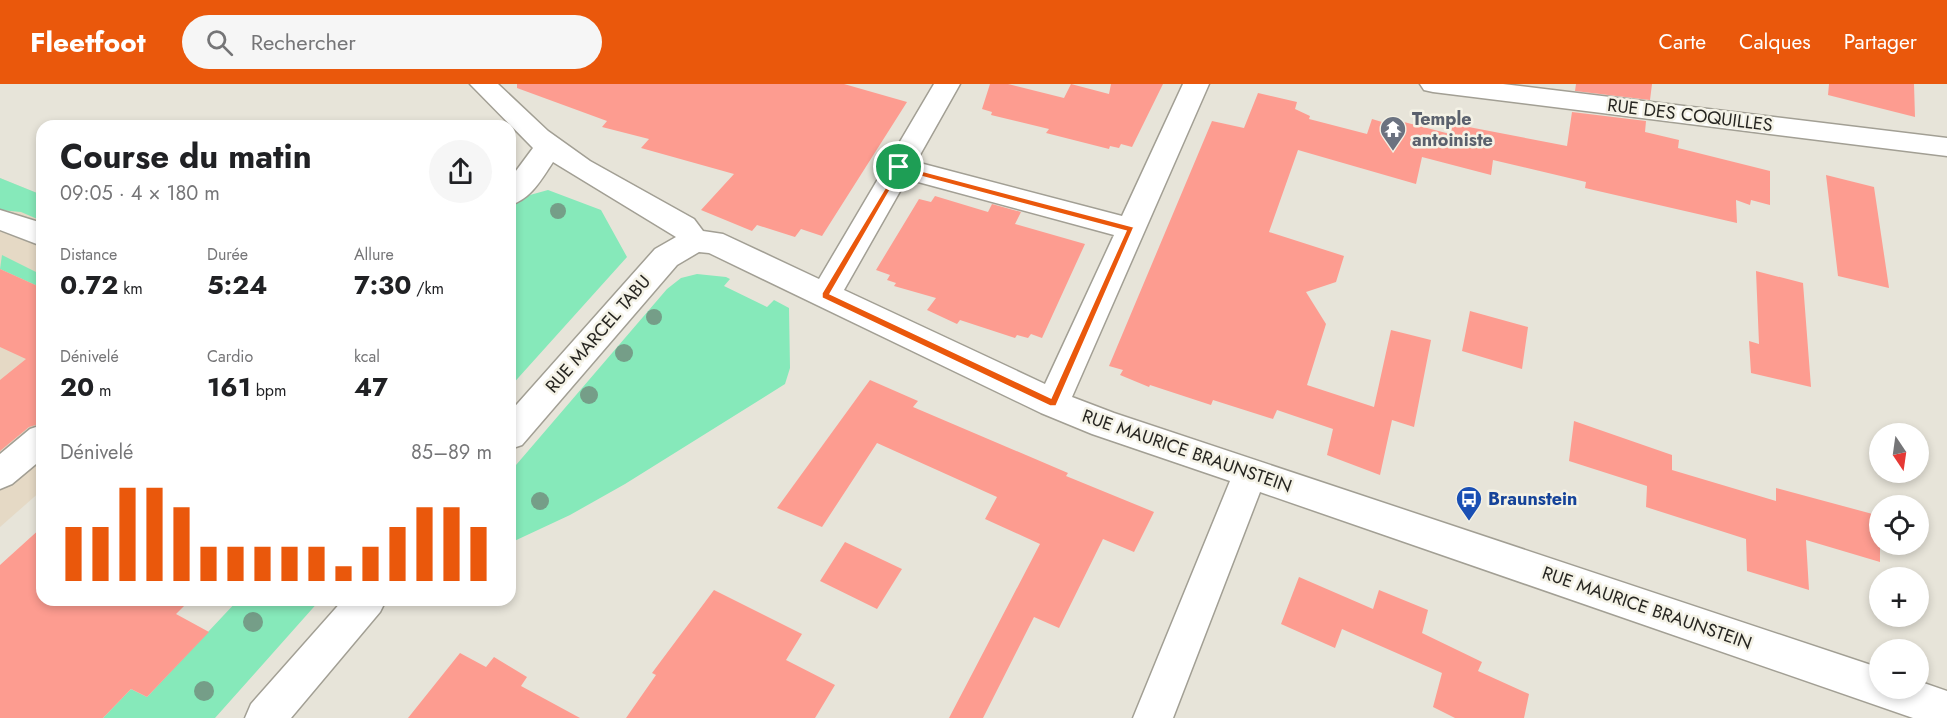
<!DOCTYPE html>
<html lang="fr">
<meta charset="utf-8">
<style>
:root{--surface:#fff;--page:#f6f6f6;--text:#202124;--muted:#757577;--accent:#ea580c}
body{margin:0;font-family:Jost,sans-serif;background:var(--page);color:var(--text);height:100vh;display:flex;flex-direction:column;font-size:22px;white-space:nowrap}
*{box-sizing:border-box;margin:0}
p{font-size:20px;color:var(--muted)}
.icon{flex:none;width:33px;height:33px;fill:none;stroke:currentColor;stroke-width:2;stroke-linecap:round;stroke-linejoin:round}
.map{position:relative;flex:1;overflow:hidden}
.sheet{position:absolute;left:36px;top:36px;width:480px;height:486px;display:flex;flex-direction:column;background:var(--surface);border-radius:18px;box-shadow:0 3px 9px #0003}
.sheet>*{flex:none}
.needle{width:39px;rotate:167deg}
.controls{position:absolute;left:1869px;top:339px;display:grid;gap:12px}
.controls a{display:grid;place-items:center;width:60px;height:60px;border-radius:50%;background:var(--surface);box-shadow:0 3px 9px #0003;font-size:30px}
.pin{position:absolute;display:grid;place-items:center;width:51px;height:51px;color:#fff;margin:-26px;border:3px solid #fff;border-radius:50%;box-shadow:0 2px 6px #0007}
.round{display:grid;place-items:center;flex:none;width:63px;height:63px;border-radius:32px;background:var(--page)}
.summary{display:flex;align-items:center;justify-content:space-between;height:102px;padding:0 24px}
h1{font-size:33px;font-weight:700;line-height:45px}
.stats{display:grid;grid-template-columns:repeat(3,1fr);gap:9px;height:102px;padding:6px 24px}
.stats div{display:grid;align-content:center}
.stats b{font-size:26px;font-weight:700}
.stats small{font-size:16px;font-weight:400}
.stats p{font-size:16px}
.chart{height:168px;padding:12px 24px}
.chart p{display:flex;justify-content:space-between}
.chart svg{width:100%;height:108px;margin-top:6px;stroke:var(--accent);stroke-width:6}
header{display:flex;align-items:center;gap:36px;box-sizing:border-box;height:84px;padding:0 30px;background:var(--accent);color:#fff}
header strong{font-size:28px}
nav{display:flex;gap:33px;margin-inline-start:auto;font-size:21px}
.search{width:420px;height:54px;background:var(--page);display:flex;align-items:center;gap:15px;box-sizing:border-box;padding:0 21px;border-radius:33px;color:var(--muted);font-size:22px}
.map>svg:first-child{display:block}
.education{fill:#e5d9c5}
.green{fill:#86e9ba}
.building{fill:#fd9c90}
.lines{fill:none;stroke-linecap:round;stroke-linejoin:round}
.minor-casing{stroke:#a29f94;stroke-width:3}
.minor{fill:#fff;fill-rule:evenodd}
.tree{fill:#759e88}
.route{fill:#ea580c;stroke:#fff;stroke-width:1.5;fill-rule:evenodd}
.labels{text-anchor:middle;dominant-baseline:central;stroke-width:5;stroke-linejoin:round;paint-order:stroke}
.street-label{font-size:18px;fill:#272622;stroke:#f4f2e6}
.worship-label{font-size:18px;font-weight:bold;fill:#5b616d;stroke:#f4f2e6;text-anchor:start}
.transit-label{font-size:18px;font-weight:bold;fill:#164399;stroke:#f4f2e6;text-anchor:start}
</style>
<header>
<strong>Fleetfoot</strong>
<div class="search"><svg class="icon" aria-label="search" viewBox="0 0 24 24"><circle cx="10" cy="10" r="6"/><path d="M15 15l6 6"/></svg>Rechercher</div>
<nav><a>Carte</a><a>Calques</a><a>Partager</a></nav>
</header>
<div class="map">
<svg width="1947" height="634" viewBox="0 0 1947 634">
<rect width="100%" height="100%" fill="#e7e4d9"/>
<path class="education" d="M0 94 42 111V406L0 443Z"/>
<path class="green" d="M0 94 42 111V137L21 128 0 126Z
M548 106 601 126 627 173 510 303V123L519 114Z
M2 171 42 191V204L0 185Z
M697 190 726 193 730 195 724 202 767 223 774 216 789 224 790 284 785 300 625 400 570 431 510 459V388L667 205 681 194Z
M238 516H320L215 634H103L131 605 147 613Z"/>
<path class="building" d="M517 0H844L907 18 822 152 801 145 795 153 757 141 752 147 701 126 734 90 641 64 649 55 602 43 607 37 517 4Z
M990 0H1008L1064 14 1071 0 1109 10 1111 0H1163L1132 63 1121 60 1119 64 1110 62 1109 65 1046 49 1049 45 991 31 992 28 982 25Z
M1576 0H1652L1650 16 1575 7Z
M1829 0H1914L1915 33 1828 11Z
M1258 9 1297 18 1295 25 1310 32 1309 35 1367 50 1372 35 1392 41 1394 39 1402 41 1404 38 1450 50 1453 40 1567 62 1572 28 1646 37 1645 48 1679 56 1678 64 1770 87V121L1751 116 1750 121 1736 116 1737 139 1585 104 1586 98 1493 76 1491 91 1422 73 1416 100 1298 66 1269 148 1344 172 1336 198 1306 208 1326 240 1307 301 1374 323 1391 246 1431 256 1414 343 1392 336 1380 391 1327 371 1333 345 1277 326 1273 335 1213 316 1211 321 1150 301 1149 303 1120 291 1123 286 1109 282 1212 37 1244 44Z
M1826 91 1874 103 1889 204 1838 192Z
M935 112 988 128 992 120 1021 128 1015 140 1085 160 1042 254 1031 250 1028 254 1017 251 1015 254 960 236 957 240 927 226 936 214 894 202 896 199 887 196 890 191 876 186 919 115 931 118Z
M0 185 42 204V339L29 343 0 367V296L26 275 0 263Z
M1756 187 1803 199 1811 303 1751 289 1749 257 1759 260Z
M1470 227 1528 243 1522 285 1462 267Z
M870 296 918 317 913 323 1068 389 1066 392 1154 428 1134 468 1103 455 1059 544 1034 533 983 634H949L1040 460 985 435 997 413 877 359 822 443 777 424Z
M1574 337 1672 371V386L1776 417V404L1880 432V478L1806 456 1809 506 1747 487 1746 455 1646 423 1647 402 1569 377Z
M42 443V516H190L176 530 209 548 147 613 131 605 103 634H0V481Z
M845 458 902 485 877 525 820 497Z
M1299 493 1373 525 1379 506 1428 526 1422 549 1482 578 1478 587 1529 610 1524 634H1455L1433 623 1442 589 1342 545 1335 564 1281 540Z
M714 506 802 550 786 576 835 601 815 634H626L656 591 652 589Z
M460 569 486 583 494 573 527 593 521 602 580 634H408Z"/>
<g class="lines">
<g class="minor-casing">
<path id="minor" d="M470 0H498L548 47 590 77 694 135 703 147 723 150 819 195 934 0H960L916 78 1122 132 1183 0H1209L1072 313 1114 329 1880 584V604H1918V597L1947 607V634H1913L1260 408 1173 634H1133L1230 397 1092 350 1041 329 709 169 699 168 677 181 522 361 510 365V328L655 165 676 153 553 78C541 96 531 115 510 121V95L533 64ZM907 95 1114 151 1045 300 844 206Z
M1420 0H1503L1947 54V72L1433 8 1424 6Z
M0 126 42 139V162L0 146Z
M42 341V375L12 400 0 405V370L30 345Z
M343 516H386L380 528 291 634H245L251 620Z"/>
</g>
<use href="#minor" class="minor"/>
</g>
<g class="tree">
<circle cx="558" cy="127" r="8"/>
<circle cx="654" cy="233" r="8"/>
<circle cx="624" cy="269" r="9"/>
<circle cx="589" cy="311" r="9"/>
<circle cx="540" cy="417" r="9"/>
<circle cx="253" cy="538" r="10"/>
<circle cx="204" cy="607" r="10"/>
</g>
<path class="route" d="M899 81 1134 143 1056 322H1050L822 214V209ZM901 87 1126 147 1051 314 830 210Z"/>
<defs>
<g id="temple-pin" transform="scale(1.35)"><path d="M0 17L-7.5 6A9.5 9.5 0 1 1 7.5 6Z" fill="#6b7280" stroke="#f4f2e6"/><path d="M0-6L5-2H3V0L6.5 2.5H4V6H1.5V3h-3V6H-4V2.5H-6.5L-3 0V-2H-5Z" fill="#fff"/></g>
<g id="bus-pin" transform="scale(1.35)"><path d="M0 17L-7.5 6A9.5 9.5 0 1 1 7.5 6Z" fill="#1a4fb4" stroke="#f4f2e6"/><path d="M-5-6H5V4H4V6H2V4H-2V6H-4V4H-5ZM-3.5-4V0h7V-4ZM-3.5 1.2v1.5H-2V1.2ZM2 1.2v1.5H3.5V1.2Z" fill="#fff"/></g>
</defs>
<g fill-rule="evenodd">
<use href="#temple-pin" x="1393" y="45"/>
<use href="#bus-pin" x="1469" y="415"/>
</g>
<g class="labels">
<g class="street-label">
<text transform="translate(1690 31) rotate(7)">RUE DES COQUILLES</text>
<text transform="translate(598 250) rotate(-49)">RUE MARCEL TABU</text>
<text transform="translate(1187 367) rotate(19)">RUE MAURICE BRAUNSTEIN</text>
<text transform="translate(1647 524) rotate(19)">RUE MAURICE BRAUNSTEIN</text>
</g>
<g class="worship-label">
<text x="1412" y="35">Temple<tspan x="1412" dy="21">antoiniste</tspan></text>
</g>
<g class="transit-label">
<text x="1488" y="415">Braunstein</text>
</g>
</g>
</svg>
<div class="controls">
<a><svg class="needle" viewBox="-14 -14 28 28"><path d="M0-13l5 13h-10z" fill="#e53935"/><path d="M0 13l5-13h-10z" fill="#757577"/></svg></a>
<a><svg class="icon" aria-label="locate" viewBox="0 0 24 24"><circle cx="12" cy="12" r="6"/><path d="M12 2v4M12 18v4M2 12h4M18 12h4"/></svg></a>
<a>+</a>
<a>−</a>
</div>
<div class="pin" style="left:899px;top:83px;background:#1e9e55"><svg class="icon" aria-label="arrive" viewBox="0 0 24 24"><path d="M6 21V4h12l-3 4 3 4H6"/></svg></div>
<section class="sheet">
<div class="summary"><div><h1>Course du matin</h1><p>09:05 · 4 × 180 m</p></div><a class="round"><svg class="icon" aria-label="share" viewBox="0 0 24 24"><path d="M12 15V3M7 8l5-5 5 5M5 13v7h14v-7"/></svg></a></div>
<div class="stats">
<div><p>Distance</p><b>0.72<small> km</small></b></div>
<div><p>Durée</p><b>5:24</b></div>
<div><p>Allure</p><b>7:30<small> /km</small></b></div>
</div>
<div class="stats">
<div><p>Dénivelé</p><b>20<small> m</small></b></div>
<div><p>Cardio</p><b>161<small> bpm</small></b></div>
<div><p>kcal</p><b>47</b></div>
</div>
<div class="chart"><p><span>Dénivelé</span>85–89 m</p>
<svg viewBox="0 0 160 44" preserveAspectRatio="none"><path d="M5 44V22M15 44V22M25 44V6M35 44V6M45 44V14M55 44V30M65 44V30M75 44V30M85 44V30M95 44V30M105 44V38M115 44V30M125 44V22M135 44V14M145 44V14M155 44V22"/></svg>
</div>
</section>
</div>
